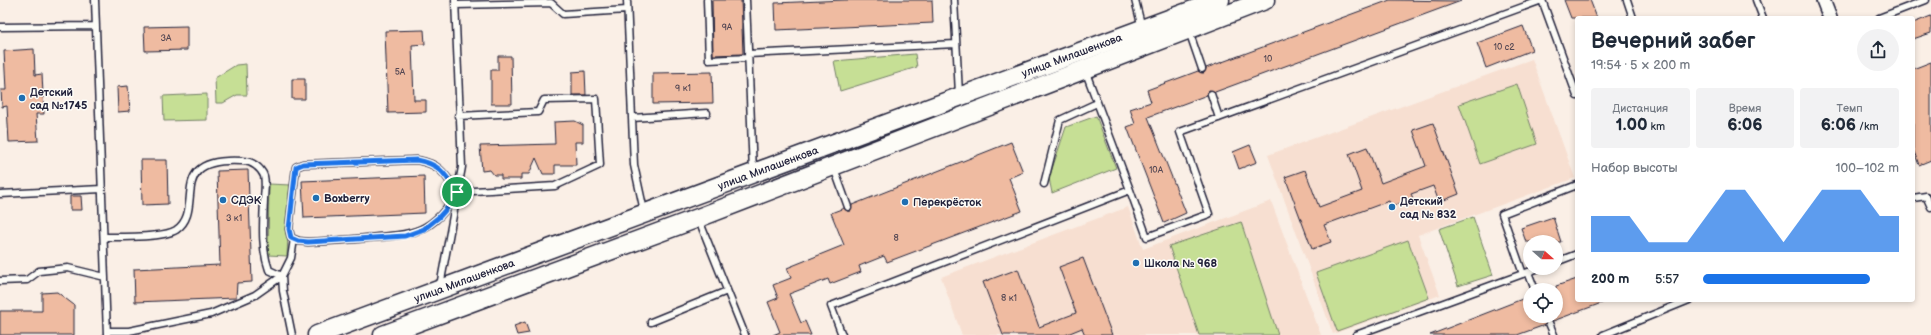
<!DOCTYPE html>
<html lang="ru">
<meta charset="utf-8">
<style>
:root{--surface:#fff;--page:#f2f2f3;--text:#1f2937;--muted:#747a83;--accent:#1a73e8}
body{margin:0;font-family:"Balsamiq Sans",sans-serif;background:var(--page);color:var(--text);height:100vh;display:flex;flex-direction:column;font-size:15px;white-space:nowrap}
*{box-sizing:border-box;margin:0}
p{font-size:13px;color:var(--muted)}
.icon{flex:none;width:22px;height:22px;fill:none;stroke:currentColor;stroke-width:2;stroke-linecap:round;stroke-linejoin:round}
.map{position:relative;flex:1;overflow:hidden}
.details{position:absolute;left:1575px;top:16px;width:340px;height:286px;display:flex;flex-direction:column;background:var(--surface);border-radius:4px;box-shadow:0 2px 6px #0003}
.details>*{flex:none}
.needle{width:26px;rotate:111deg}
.tools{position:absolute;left:1523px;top:235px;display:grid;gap:8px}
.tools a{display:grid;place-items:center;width:40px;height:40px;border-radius:50%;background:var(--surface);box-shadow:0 2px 6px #0003;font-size:20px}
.pin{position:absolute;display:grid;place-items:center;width:34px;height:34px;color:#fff;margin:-17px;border:2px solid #fff;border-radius:50%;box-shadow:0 1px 4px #0007}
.round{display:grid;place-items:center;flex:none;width:42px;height:42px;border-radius:21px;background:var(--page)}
.summary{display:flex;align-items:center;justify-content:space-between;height:68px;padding:0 16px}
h1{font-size:22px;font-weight:800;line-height:30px}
.stats{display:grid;grid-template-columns:repeat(3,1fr);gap:6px;height:68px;padding:4px 16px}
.stats div{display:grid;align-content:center;border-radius:4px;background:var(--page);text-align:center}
.stats b{font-size:17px;font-weight:800}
.stats small{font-size:11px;font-weight:400}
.stats p{font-size:11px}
.chart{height:112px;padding:8px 16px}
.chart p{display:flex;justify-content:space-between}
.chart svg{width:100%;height:72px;margin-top:4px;fill:var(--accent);opacity:.7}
ul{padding:0 16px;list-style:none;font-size:13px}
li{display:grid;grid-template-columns:64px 48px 1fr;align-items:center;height:30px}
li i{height:10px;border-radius:5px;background:var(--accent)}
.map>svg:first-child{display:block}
.built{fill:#f7dfd1}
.green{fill:#c6df95;stroke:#748068}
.building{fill:#efbba1;stroke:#22223b}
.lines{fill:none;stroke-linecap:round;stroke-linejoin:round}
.service-casing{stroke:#22223b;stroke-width:9}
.minor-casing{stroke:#22223b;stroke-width:16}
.secondary-casing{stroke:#22223b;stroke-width:21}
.service{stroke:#fdfcf7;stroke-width:6}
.minor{stroke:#fdfcf7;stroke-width:13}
.secondary{stroke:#fdfcf7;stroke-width:18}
.route-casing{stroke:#fff;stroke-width:8}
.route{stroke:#1a73e8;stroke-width:5}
.poi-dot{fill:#1f6fb2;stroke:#fdfcf7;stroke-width:1.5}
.labels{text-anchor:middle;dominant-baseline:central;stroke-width:3;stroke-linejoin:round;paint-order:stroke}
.number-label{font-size:9px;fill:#554854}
.street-label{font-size:11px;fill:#22223b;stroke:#fdfcf7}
.poi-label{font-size:11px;font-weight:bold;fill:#22223b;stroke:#fdfcf7;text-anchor:start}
</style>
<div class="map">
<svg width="1931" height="335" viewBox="0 0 1931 335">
<rect width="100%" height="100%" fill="#faefe6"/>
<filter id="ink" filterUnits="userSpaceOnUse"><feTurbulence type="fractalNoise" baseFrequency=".025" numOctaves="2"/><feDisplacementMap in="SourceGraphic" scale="8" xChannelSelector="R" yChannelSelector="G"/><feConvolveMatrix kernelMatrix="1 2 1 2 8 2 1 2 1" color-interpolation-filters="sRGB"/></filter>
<g filter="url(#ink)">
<path class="built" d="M1532 59 1575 178 1418 235 1440 295 1333 334 1268 155Z
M1271 201 1321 335H962L941 277 1128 207 1143 249Z"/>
<path class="green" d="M915 54 917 67 840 91 834 61Z
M246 64 247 95H237L223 103H216L215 78 236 65Z
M1517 84 1537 144 1480 164 1459 104Z
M207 94V120L164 121 163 96Z
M1096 116 1116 168 1052 193 1049 178 1066 127Z
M269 184 290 185 287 256 268 255Z
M1473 217 1493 275 1458 286 1439 229Z
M1241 222 1278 335H1199L1169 246Z
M1408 240 1429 298 1337 331 1316 273Z"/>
<path class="building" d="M712 0H741L743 54 713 55Z
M845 0H932L933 23 776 30 775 3Z
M1390 0 1461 1 1215 92 1209 90 1207 95 1148 117 1186 213 1164 223 1127 127 1135 124 1130 109 1151 102 1147 90 1198 71 1204 73 1206 68Z
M1564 0H1590L1597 18H1571Z
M1931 16V33L1913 39V23Z
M187 26V50L145 51 144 27Z
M1523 26 1532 50 1486 68 1477 43Z
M424 30 425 44 412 45 414 100H426V112L388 113 385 31Z
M34 49 35 75 42 74 44 114H36L38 141 9 142 7 106 2 107 1 90H6L4 51Z
M498 56H511L512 104H491V70H498Z
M1931 62V160L1919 165 1913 149V69Z
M585 71 586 95H572V72Z
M712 72 713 103 653 104V73Z
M292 79H305V99H292Z
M128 86 130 111 118 112 117 87Z
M575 121 583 125V142H575L576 165H555V174H543L536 158 529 174H521V179H501V175H494L490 170 482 171 480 146 555 144 554 122Z
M1433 123 1459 194 1439 202 1433 186 1411 194 1413 198 1391 207 1389 201 1324 225 1331 242 1312 249 1285 177 1305 170 1319 207 1362 191 1349 154 1367 147 1381 183 1426 166 1413 130Z
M1011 142 1023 172 1009 178 1022 211 887 262 884 256 859 266 861 272 830 284 828 279 789 294 801 323 805 321 811 335H773L780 332 768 302 778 298 773 285 791 278 787 268 844 245 831 213 844 208 847 211H850L852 205Z
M1250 145 1257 162 1239 169 1233 152Z
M141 160H167L168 204 142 205Z
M248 170 252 282 237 283 236 298 135 302 134 269 220 265 217 171Z
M424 176 425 213 304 218 302 181Z
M70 196H81L82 210H70Z
M1553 217 1561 242H1526L1521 228Z
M1083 258 1112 335H1085L1082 328 1065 335H1003L983 282 1018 269 1039 327 1076 313 1059 267Z
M1577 279V300L1607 301 1553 321 1548 319 1545 321V325L1517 335H1430L1530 296V316H1556V286Z
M57 292 74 305V335H0V311H42V293Z
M525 322 529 333 517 335 514 326Z"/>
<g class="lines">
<g class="service-casing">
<path id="service" d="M95 0 107 335
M627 0 634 165 644 211
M707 0 709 60 748 58
M746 0 753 172
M954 0 959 94
M1135 0 1142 28
M1627 0 1633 18
M1756 0 1763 18
M455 5 551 3 563 14 627 10
M1879 18 1926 0
M0 27 96 26
M1189 31 1202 69
M748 54 956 44
M1211 94 1219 118
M632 118 707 113
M417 160C440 164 445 174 457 192 434 234 411 235 367 238 348 240 328 241 308 242L299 241 291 238 289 229 296 167 303 164Z
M834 168 848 207
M1044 184 1060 120 1097 103
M1130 190 1147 237 1209 214 1180 132 1542 0 1577 96
M457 192 555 186 600 165 596 99 544 100 538 112 458 116
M0 194 102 189
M1913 198 1926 196 1931 207
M699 220 745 335
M104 237C120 237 163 238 176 230 207 209 163 156 243 161 252 161 261 168 264 176 266 183 264 194 264 200 263 224 261 248 269 270L282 276
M1556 262 1577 254
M1523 274 1502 214 1577 185
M0 281 27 280 39 271 68 268 105 277
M440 286 462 167 455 0
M1535 290 1528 272 1539 268
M651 322 727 291
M1549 323 1554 335
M107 331H129L211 314 255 295 282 276
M292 335 283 291 282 276 291 258 294 239
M842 335 831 306 1130 190 1085 70
M1356 335 1528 272
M1603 335 1689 300"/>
</g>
<g class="minor-casing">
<path id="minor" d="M1823 0 1830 18"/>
</g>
<g class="secondary-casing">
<g id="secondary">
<path id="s1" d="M317 335 1220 0"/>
<path d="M383 335 698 218 1265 0"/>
</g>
</g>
<use href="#service" class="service"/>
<use href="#minor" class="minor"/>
<use href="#secondary" class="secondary"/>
</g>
</g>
<g class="lines" filter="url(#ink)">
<g class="route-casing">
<path id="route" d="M417 160C440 164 445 174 457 192L449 206 439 217 424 229 405 236 308 242 298 241 291 238 289 229 296 167 303 164Z"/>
</g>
<use href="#route" class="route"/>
</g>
<g class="poi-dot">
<circle cx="22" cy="98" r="4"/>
<circle cx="316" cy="198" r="4"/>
<circle cx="223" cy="200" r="4"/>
<circle cx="905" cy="202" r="4"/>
<circle cx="1392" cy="207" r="4"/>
<circle cx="1136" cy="263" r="4"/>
</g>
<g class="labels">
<g class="number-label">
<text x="727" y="27">9А</text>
<text x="166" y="38">3А</text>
<text x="1504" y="47">10 с2</text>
<text x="1268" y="59">10</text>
<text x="400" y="72">5А</text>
<text x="683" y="88">9 к1</text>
<text x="1156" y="170">10А</text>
<text x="234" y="218">3 к1</text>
<text x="896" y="238">8</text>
<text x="1009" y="298">8 к1</text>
</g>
<g class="street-label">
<text stroke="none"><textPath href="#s1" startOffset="805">улица Милашенкова</textPath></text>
<text stroke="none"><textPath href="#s1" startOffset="481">улица Милашенкова</textPath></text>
<text stroke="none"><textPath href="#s1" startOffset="157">улица Милашенкова</textPath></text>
</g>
<g class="poi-label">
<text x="30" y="92">Детский<tspan x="30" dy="13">сад №1745</tspan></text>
<text x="324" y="198">Boxberry</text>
<text x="231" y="200">СДЭК</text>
<text x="1400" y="201">Детский<tspan x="1400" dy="13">сад № 832</tspan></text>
<text x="913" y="202">Перекрёсток</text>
<text x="1144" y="263">Школа № 968</text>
</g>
</g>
</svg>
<div class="tools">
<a><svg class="needle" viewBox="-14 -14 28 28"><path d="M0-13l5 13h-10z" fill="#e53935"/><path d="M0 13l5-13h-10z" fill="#747a83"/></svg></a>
<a><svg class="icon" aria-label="locate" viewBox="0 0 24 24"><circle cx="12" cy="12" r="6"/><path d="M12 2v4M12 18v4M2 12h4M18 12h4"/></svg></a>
</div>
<div class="pin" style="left:457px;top:192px;background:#1e9e55"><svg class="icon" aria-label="arrive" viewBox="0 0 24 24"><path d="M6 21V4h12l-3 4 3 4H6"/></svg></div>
<section class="details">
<div class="summary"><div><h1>Вечерний забег</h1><p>19:54 · 5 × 200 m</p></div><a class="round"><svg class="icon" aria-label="share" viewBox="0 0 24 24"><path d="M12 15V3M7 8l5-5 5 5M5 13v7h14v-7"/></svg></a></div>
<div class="stats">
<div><p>Дистанция</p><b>1.00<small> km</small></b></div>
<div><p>Время</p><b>6:06</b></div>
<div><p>Темп</p><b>6:06<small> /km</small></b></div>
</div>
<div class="chart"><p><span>Набор высоты</span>100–102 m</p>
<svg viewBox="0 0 160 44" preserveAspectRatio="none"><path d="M0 44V22L10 22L20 22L30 38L40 38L50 38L60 22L70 6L80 6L90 22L100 38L110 22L120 6L130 6L140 6L150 22L160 22V44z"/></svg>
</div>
<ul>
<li><b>200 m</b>5:57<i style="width:85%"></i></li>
</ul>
</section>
</div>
